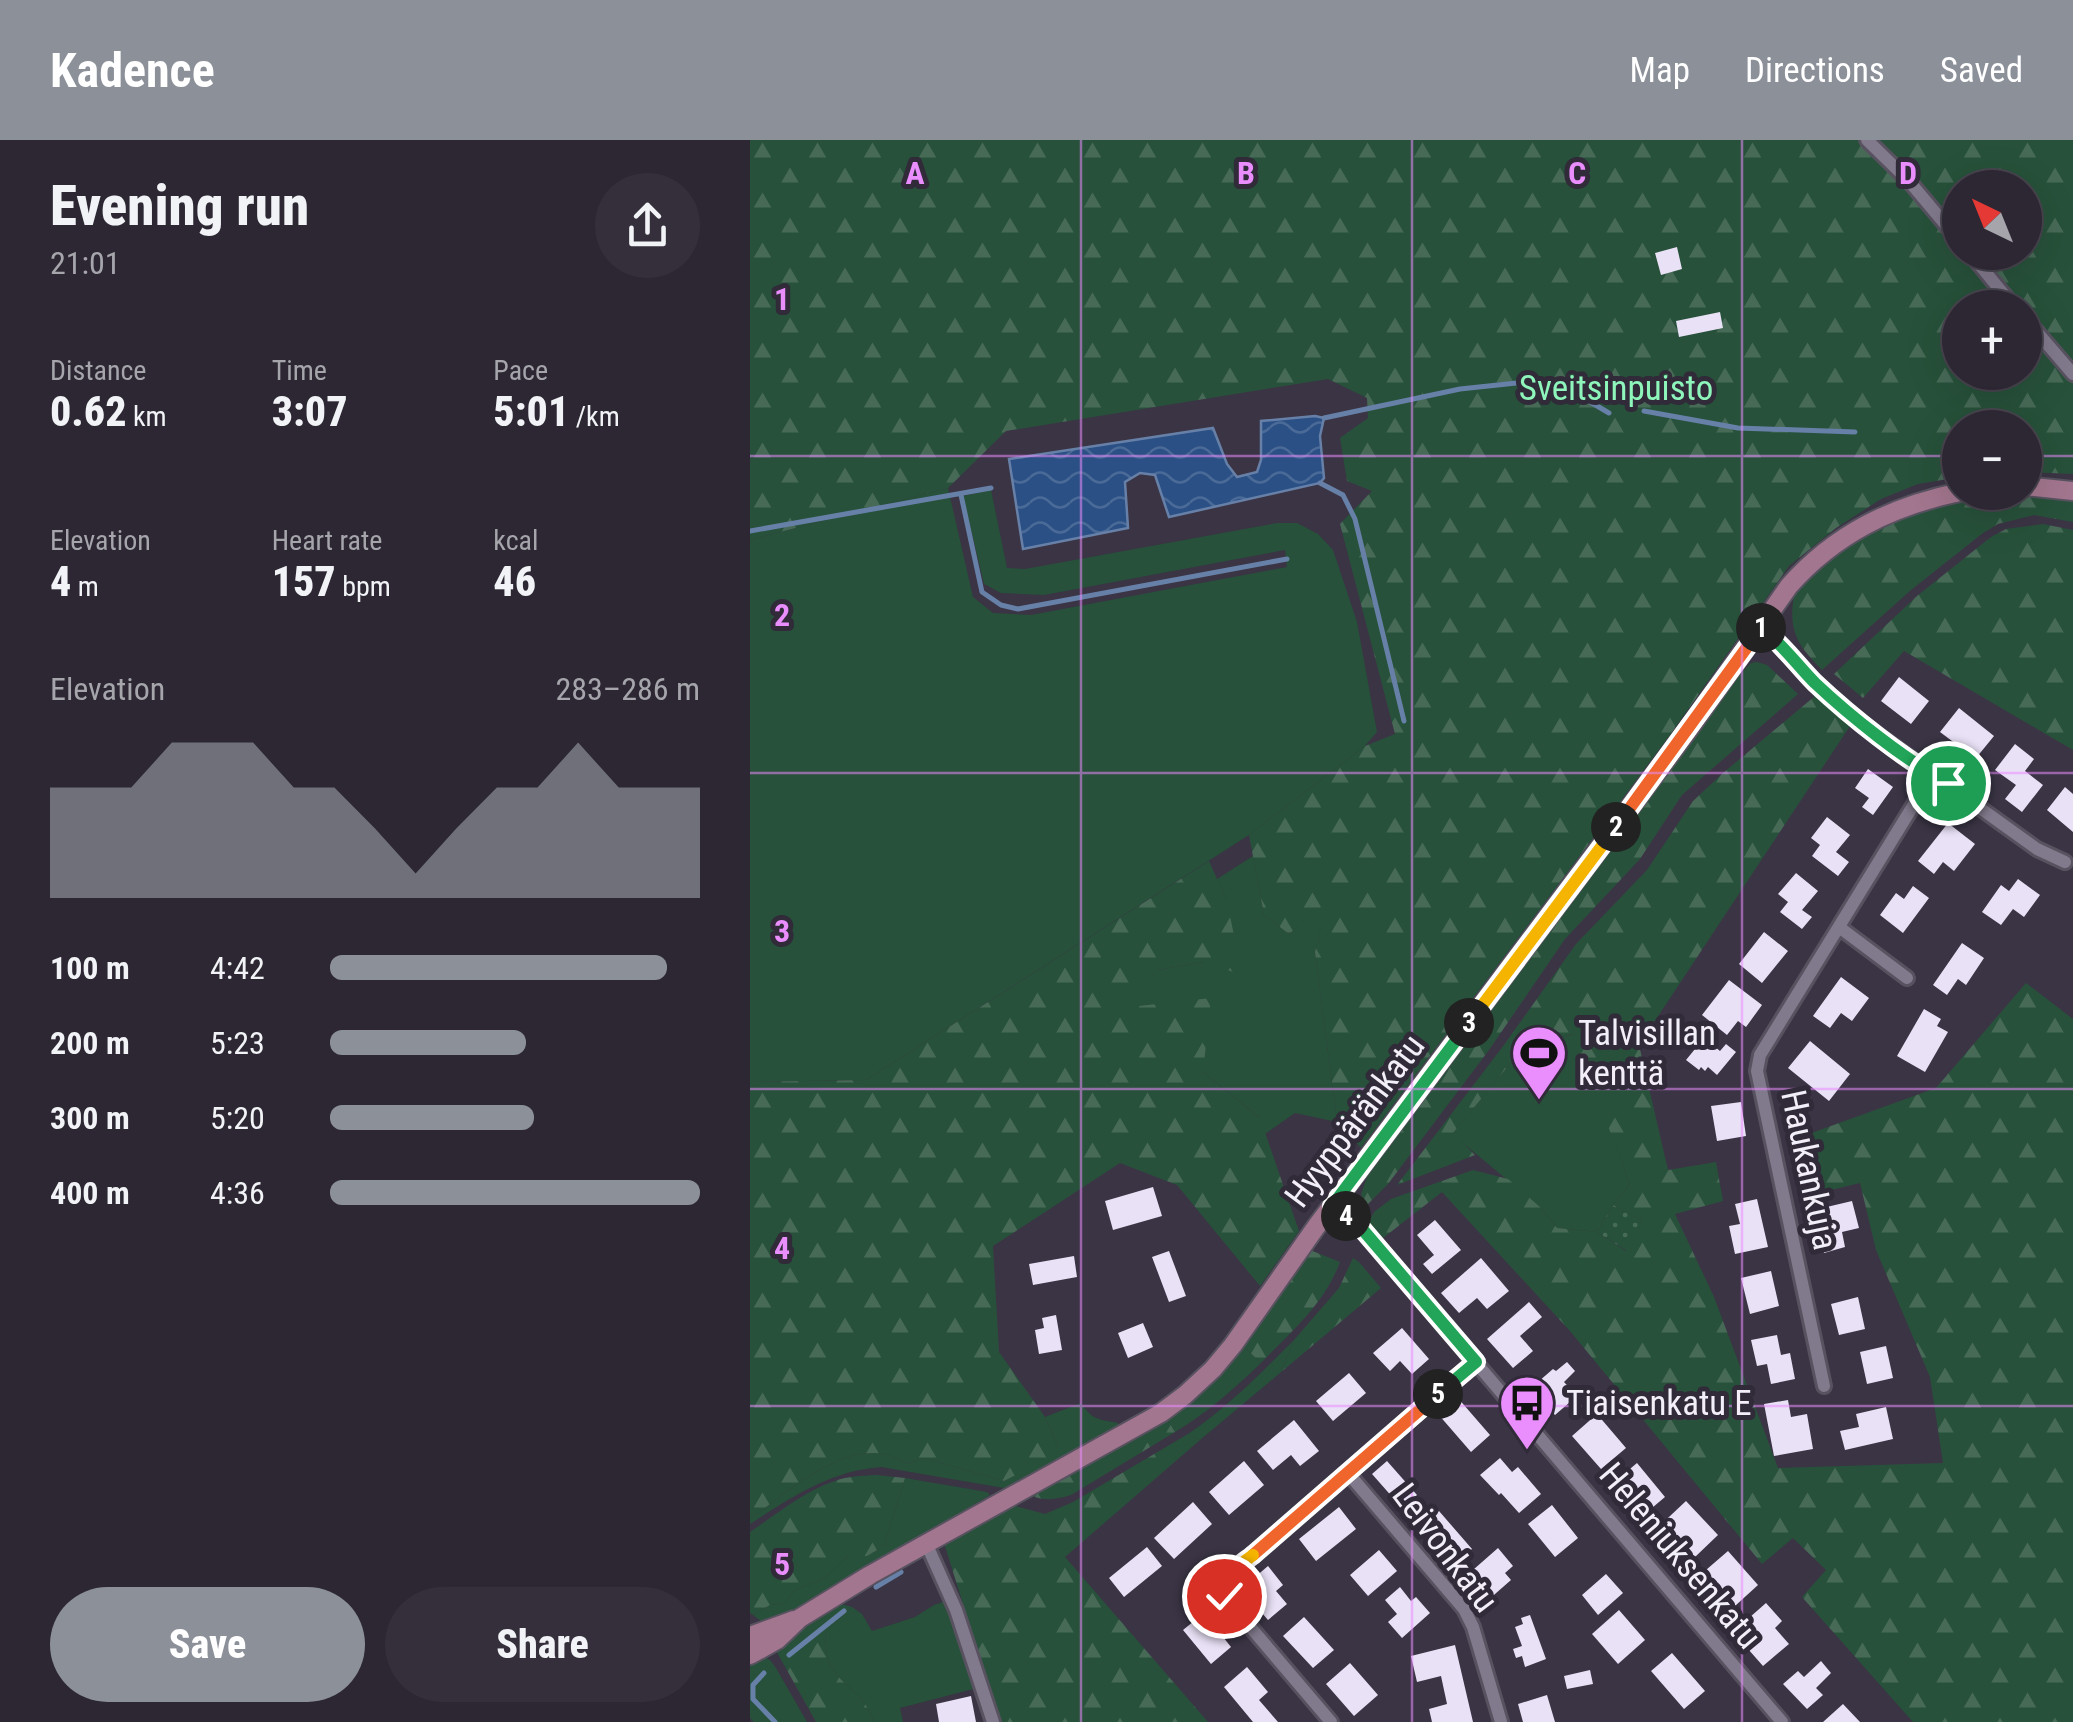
<!DOCTYPE html>
<meta charset="utf-8">
<style>
:root{--surface:#2c2733;--page:#342f3b;--text:#f1f3f6;--muted:#a6a5ac;--line:#48444e;--accent:#8c9099}
body{margin:0;font-family:"Roboto Condensed",sans-serif;background:var(--page);color:var(--text);height:100vh;display:flex;flex-direction:column;font-size:38px;white-space:nowrap}
*{box-sizing:border-box;margin:0}
p{font-size:32px;color:var(--muted)}
.icon{flex:none;width:55px;height:55px;fill:none;stroke:currentColor;stroke-width:2;stroke-linecap:round;stroke-linejoin:round}
.map{position:relative;flex:1;overflow:hidden}
.sheet{display:flex;flex-direction:column;background:var(--surface);width:750px}
.sheet>*{flex:none}
.needle{width:65px;rotate:317deg}
.buttons{position:absolute;left:1192px;top:30px;display:grid;gap:20px}
.buttons a{display:grid;place-items:center;width:100px;height:100px;border-radius:50%;background:var(--surface);box-shadow:0 10px 40px #0002,0 0 0 2px var(--line);font-size:50px}
.pin{position:absolute;display:grid;place-items:center;width:85px;height:85px;color:#fff;margin:-42px;border:5px solid #fff;border-radius:50%;box-shadow:0 2px 10px #0007}
.km{position:absolute;width:50px;height:50px;margin:-25px;border-radius:50%;background:#222;color:#fff;font-size:28px;line-height:50px;text-align:center}
.round{display:grid;place-items:center;flex:none;width:105px;height:105px;border-radius:52px;background:var(--page)}
.headline{display:flex;align-items:center;justify-content:space-between;height:170px;padding:0 50px}
h1{font-size:55px;font-weight:800;line-height:75px}
.stats{display:grid;grid-template-columns:repeat(3,1fr);gap:15px;height:170px;padding:10px 50px}
.stats div{display:grid;align-content:center}
.stats b{font-size:42px;font-weight:800}
.stats small{font-size:28px;font-weight:400}
.stats p{font-size:28px}
.chart{height:280px;padding:20px 50px}
.chart p{display:flex;justify-content:space-between}
.chart svg{width:100%;height:180px;margin-top:10px;fill:var(--accent);opacity:.7}
.button{display:flex;gap:20px;margin-top:auto;padding:20px 50px}
.button a{flex:1;height:115px;border-radius:60px;background:var(--accent);color:#fff;font-size:40px;font-weight:800;line-height:115px;text-align:center}
.button a+a{background:var(--page);color:var(--text)}
ul{padding:0 50px;list-style:none;font-size:32px}
li{display:grid;grid-template-columns:160px 120px 1fr;align-items:center;height:75px}
li i{height:25px;border-radius:12px;background:var(--accent)}
header{display:flex;align-items:center;gap:60px;box-sizing:border-box;height:140px;padding:0 50px;background:var(--accent);color:#fff}
header strong{font-size:48px}
nav{display:flex;gap:55px;margin-inline-start:auto;font-size:35px}
main{display:flex;flex:1;min-height:0}
.map>svg:first-child{display:block}
.grass{fill:#27513a}
.forest{fill:url(#forest-firs);fill-rule:evenodd}
.park{fill:url(#park-dots)}
.water{fill:url(#water-waves);stroke:#6780a8;stroke-width:2.5}
.lines{fill:none;stroke-linecap:round;stroke-linejoin:round}
.stream{stroke:#6780a8;stroke-width:5}
.building{fill:#e9e1f6}
.street-casing{stroke:#585260;stroke-width:18}
.secondary-casing{stroke:#585260;stroke-width:22}
.street{stroke:#81798c;stroke-width:12}
.secondary{stroke:#a2768e;stroke-width:18}
.split-1-casing{stroke:#fff;stroke-width:20}
.split-2-casing{stroke:#fff;stroke-width:20}
.split-3-casing{stroke:#fff;stroke-width:20}
.split-4-casing{stroke:#fff;stroke-width:20}
.split-5-casing{stroke:#fff;stroke-width:20}
.split-6-casing{stroke:#fff;stroke-width:20}
.split-7-casing{stroke:#fff;stroke-width:20}
.split-1{stroke:#22a559;stroke-width:12}
.split-2{stroke:#f0652b;stroke-width:12}
.split-3{stroke:#f5b400;stroke-width:12}
.split-4{stroke:#22a559;stroke-width:12}
.split-5{stroke:#22a559;stroke-width:12}
.split-6{stroke:#f0652b;stroke-width:12}
.split-7{stroke:#f5b400;stroke-width:12}
.grid{fill:none;stroke:#ea8dfd;stroke-width:2.5;stroke-opacity:0.55}
.labels{text-anchor:middle;dominant-baseline:central;stroke-width:10;stroke-linejoin:round;paint-order:stroke}
.park-label{font-size:35px;fill:#8ef6bb;stroke:#302a39}
.poi-label{font-size:35px;fill:#f3eff9;stroke:#302a39;text-anchor:start}
.street-label{font-size:35px;fill:#f3eff9;stroke:#302a39}
.grid-label{font-size:32px;text-anchor:middle;font-weight:bold;fill:#ea8dfd;stroke:#302a39;stroke-width:10;stroke-linejoin:round;paint-order:stroke}
</style>
<header>
<strong>Kadence</strong>
<nav><a>Map</a><a>Directions</a><a>Saved</a></nav>
</header>
<main>
<section class="sheet">
<div class="headline"><div><h1>Evening run</h1><p>21:01</p></div><a class="round"><svg class="icon" aria-label="share" viewBox="0 0 24 24"><path d="M12 15V3M7 8l5-5 5 5M5 13v7h14v-7"/></svg></a></div>
<div class="stats">
<div><p>Distance</p><b>0.62<small> km</small></b></div>
<div><p>Time</p><b>3:07</b></div>
<div><p>Pace</p><b>5:01<small> /km</small></b></div>
</div>
<div class="stats">
<div><p>Elevation</p><b>4<small> m</small></b></div>
<div><p>Heart rate</p><b>157<small> bpm</small></b></div>
<div><p>kcal</p><b>46</b></div>
</div>
<div class="chart"><p><span>Elevation</span>283–286 m</p>
<svg viewBox="0 0 160 44" preserveAspectRatio="none"><path d="M0 44V17L10 17L20 17L30 6L40 6L50 6L60 17L70 17L80 27L90 38L100 27L110 17L120 17L130 6L140 17L150 17L160 17V44z"/></svg>
</div>
<ul>
<li><b>100 m</b>4:42<i style="width:91%"></i></li>
<li><b>200 m</b>5:23<i style="width:53%"></i></li>
<li><b>300 m</b>5:20<i style="width:55%"></i></li>
<li><b>400 m</b>4:36<i style="width:100%"></i></li>
</ul>
<div class="button"><a>Save</a><a>Share</a></div>
</section>
<div class="map">
<svg width="1323" height="1582" viewBox="0 0 1323 1582">
<defs>
<pattern id="forest-firs" width="22" height="20" patternUnits="userSpaceOnUse" patternTransform="scale(2.5)"><rect width="22" height="20" fill="#27513a"/><path d="M5 1l3.5 6h-7zM16 11l3.5 6h-7z" fill="#476a57"/></pattern>
<pattern id="park-dots" width="8" height="8" patternUnits="userSpaceOnUse" patternTransform="scale(2.5)"><rect width="8" height="8" fill="#27513a"/><path d="M2 2h.1M6 6h.1" fill="none" stroke="#476a57" stroke-width="1.8" stroke-linecap="round"/></pattern>
<pattern id="water-waves" width="16" height="10" patternUnits="userSpaceOnUse" patternTransform="scale(2.5)"><rect width="16" height="10" fill="#2b5085"/><path d="M0 5q4-4 8 0t8 0" fill="none" stroke="#4a6a97"/></pattern>
</defs>
<rect width="100%" height="100%" fill="#3a3444"/>
<path class="grass" d="M198 348 223 457 243 473 281 475 537 427 535 410 294 455 251 453 234 444 213 356 241 350 257 428 275 429 527 383H547L568 394 583 410 607 482 627 592 615 606 499 695 116 940 0 942V400Z
M503 716 514 775 539 794 578 760 565 812 587 982 545 973 515 994 509 977 453 932 379 867 408 830 454 822 477 761 467 739Z
M824 894 880 1044 863 1065 847 1092 807 1088 791 1068 702 994 773 908Z
M544 1200 530 1233 450 1300 438 1294C478 1267 510 1234 544 1200Z
M493 1206 511 1223C484 1249 457 1273 425 1292L417 1279 456 1248Z
M331 1263C343 1281 349 1279 368 1283L367 1290 254 1348 131 1327C80 1331 42 1357 0 1384V1379C35 1354 88 1305 134 1314 142 1315 150 1320 157 1324L174 1318 254 1341 308 1307 295 1277Z
M155 1338 237 1352 240 1355 59 1463 12 1482 3 1475 20 1465 35 1463 45 1450 75 1438 98 1416H117L134 1406Z
M193 1462 203 1472 227 1548 150 1568 153 1582H124C112 1542 71 1546 76 1491L102 1467 112 1474 122 1491 165 1477 184 1465Z
M13 1516 20 1520 26 1528 57 1582H4L0 1578V1526Z"/>
<path class="forest" d="M0 0H1323V334L1275 332V288H1210V337L1168 344 1131 359 1086 388 1039 426 920 595 611 1008 587 982 565 812 577 762 539 794 514 775 499 695 615 606 645 594 590 384 622 351 597 341 590 298 618 278 617 258 578 239 256 291 198 348 0 400ZM1210 48H1275V112H1210ZM1210 168H1275V232H1210Z
M1250 357H1284L1323 361V382L1284 375 1248 384 1233 393 1161 450 1072 530C1048 505 1038 493 1044 455 1097 389 1169 365 1250 357Z
M1293 384 1323 390V610L1154 511 1113 558 1084 534 1167 456 1241 397 1256 389Z
M1007 522 1017 525 1048 554 932 655 890 719 815 799 739 910 638 1044 615 1067 611 1054 620 1029 992 532 1001 523Z
M1065 556 1100 586 889 905 918 1030 966 1022 973 1061 925 1074 964 1157 1028 1328 1193 1323 1180 1237 1126 1110 1110 1043 1060 1055 1045 999 1186 948 1276 843 1323 879V1582H1163L1052 1457 1076 1430 1043 1398 1012 1424 820 1191 692 1052 633 1098 619 1082 624 1072 641 1059 723 1030 758 1039 791 1068 807 1088 847 1092 876 1111 893 1081 863 1065 880 1044 823 894 773 908 703 993 725 1015 647 1045 754 905 826 804 897 730 943 661 973 633Z
M459 721 477 761 492 835 454 822 408 830 380 867 461 858 453 932 510 978 549 1091 510 1146 427 1045 370 1023 243 1106 249 1212 295 1277 308 1307 302 1316 254 1341 174 1318 157 1324C150 1320 142 1315 134 1314 88 1305 35 1354 0 1379V942L116 940Z
M560 1110 590 1122C575 1163 541 1192 511 1223L493 1206Z
M603 1118 609 1122 631 1148 530 1233 544 1200 589 1148Z
M417 1279 425 1292 321 1355C305 1360 294 1361 279 1355Z
M438 1294 450 1300 315 1417 458 1582H250L194 1403 261 1365 295 1374 323 1362Z
M126 1335 155 1338 134 1406 117 1416H98L75 1438 45 1450 35 1463 20 1465 3 1475 0 1473V1392C27 1374 54 1351 85 1341 98 1336 112 1336 126 1335Z
M91 1464 102 1467 76 1491C71 1546 112 1542 124 1582H66L24 1507Z"/>
<path class="park" d="M863 1065 893 1081 877 1111 847 1092Z"/>
<path class="water" d="M565 276 574 278 570 296 574 338 570 343 419 377 405 335 390 333 375 342 378 388 273 409 259 319 463 288 477 324 487 337 507 332 511 320V281Z"/>
<g class="lines">
<path class="stream" d="M894 271 988 288 1105 292
M574 278 710 249 786 241 825 253 859 273
M570 343 593 355 605 379 654 581
M211 355 232 452 251 465 268 469 537 419
M0 391 241 348
M126 1447 151 1432
M39 1515 94 1471
M14 1533 3 1545V1559L25 1582"/>
</g>
<path class="building" d="M927 107 932 129 911 135 905 113Z
M970 172 973 188 929 197 926 181Z
M1149 537 1179 561 1161 584 1131 561Z
M1209 568 1244 596 1217 629 1198 614 1206 604 1190 592Z
M1265 604 1284 619 1275 631 1293 645 1272 672 1255 659 1266 645 1245 630Z
M1118 629 1143 647 1123 675 1112 667 1119 658 1105 648Z
M1315 647 1323 654V692L1297 670Z
M1077 677 1100 695 1086 712 1099 722 1088 736 1062 716 1070 705 1061 698Z
M1198 683 1225 704 1204 731 1193 722 1184 734 1168 721Z
M1046 733 1068 751 1052 770 1062 777 1052 789 1030 772 1038 762 1028 754Z
M1268 739 1290 755 1274 777 1263 769 1251 785 1232 772 1251 745 1259 751Z
M1163 746 1179 758 1153 793 1130 775 1146 753 1154 759Z
M1014 792 1038 811 1012 843 989 824Z
M1212 803 1234 818 1216 845 1208 839 1197 855 1183 845Z
M1091 837 1119 858 1102 881 1091 873 1080 888 1063 876Z
M979 840 1012 865 996 887 988 881 977 895 952 875Z
M1174 869 1191 879 1187 886 1198 892 1175 932 1147 916Z
M954 898 970 911 976 904 986 912 967 935 958 927 955 931 951 927 949 930 936 920Z
M1060 901 1100 934 1079 961 1038 928Z
M991 962 996 996 967 1001 961 966Z
M403 1047 412 1076 363 1090 355 1061Z
M1007 1059 1018 1107 985 1114 979 1086 990 1084 985 1064Z
M1102 1061 1109 1088 1092 1092 1095 1107 1074 1113 1064 1070Z
M685 1080 711 1110 682 1134 673 1124 684 1115 667 1095Z
M419 1111 436 1156 419 1162 402 1117Z
M324 1116 327 1137 283 1145 279 1124Z
M731 1118 759 1151 737 1169 727 1158 709 1173 691 1153Z
M1021 1131 1029 1166 1000 1174 991 1138Z
M1108 1157 1115 1189 1089 1195 1081 1164Z
M779 1162 792 1177 770 1196 783 1211 763 1228 737 1199Z
M306 1175 312 1210 289 1214 285 1190 294 1188 292 1178Z
M393 1183 403 1207 378 1218 368 1193Z
M652 1188 679 1219 662 1234 650 1221 640 1231 623 1213Z
M1027 1195 1031 1215 1040 1213 1045 1239 1021 1244 1017 1224 1007 1226 1001 1200Z
M1136 1206 1143 1238 1117 1244 1110 1212Z
M817 1222 825 1231 814 1242 827 1256 805 1275 781 1248 803 1229 806 1231Z
M599 1233 616 1253 583 1281 566 1261Z
M707 1257 740 1295 721 1312 688 1274Z
M1038 1260 1041 1277 1057 1274 1063 1309 1024 1316 1014 1264Z
M1136 1267 1143 1299 1095 1310 1090 1291 1109 1287 1106 1274Z
M847 1274 876 1308 851 1329 822 1296Z
M544 1280 569 1311 550 1326 541 1315 523 1330 507 1311Z
M750 1318 762 1332 768 1327 791 1354 769 1373 751 1353 749 1355 730 1335Z
M494 1321 514 1345 479 1375 459 1352Z
M637 1321 667 1355 652 1368 622 1334Z
M887 1323 915 1357 890 1378 862 1344Z
M936 1361 968 1395 945 1417 926 1396 915 1406 903 1392Z
M443 1362 462 1384 424 1419 404 1398Z
M802 1365 828 1398 805 1417 778 1384Z
M589 1367 606 1389 566 1421 549 1399Z
M689 1371 722 1409 702 1426 669 1388Z
M397 1407 412 1426 374 1457 359 1438Z
M748 1408 763 1426 755 1433 761 1440 737 1461 715 1437Z
M629 1410 647 1431 618 1456 600 1435Z
M978 1411 1008 1445 974 1476 965 1466 971 1461 949 1436Z
M518 1426 533 1445 526 1451 537 1464 518 1480 491 1449Z
M856 1434 873 1453 848 1475 832 1455Z
M650 1447 661 1461 666 1457 680 1473 652 1498 638 1482 647 1474 635 1460Z
M1016 1463 1032 1481 1025 1488 1039 1504 1013 1526 983 1492Z
M869 1470 895 1500 868 1524 842 1494Z
M454 1473 481 1507 461 1524 433 1490Z
M780 1475 796 1519 775 1527 772 1516 766 1518 763 1509 772 1506 765 1487 773 1484 771 1478Z
M554 1477 584 1510 563 1528 533 1496Z
M705 1505 723 1582H682L679 1569 697 1564 691 1536 667 1542 661 1516Z
M922 1513 955 1551 934 1569 901 1531Z
M1071 1521 1081 1533 1066 1548 1073 1555 1057 1569 1033 1544 1048 1531 1054 1537Z
M600 1523 628 1555 604 1576 576 1544Z
M497 1527 518 1552 509 1560 528 1582H503L474 1547Z
M840 1530 843 1544 817 1549 814 1536Z
M797 1555 805 1582H773L768 1564Z
M221 1556 226 1582H189L186 1564Z
M1093 1564 1110 1582H1073Z"/>
<g class="lines">
<g class="street-casing">
<path id="street" d="M1117 0 1159 41 1210 102
M1219 112 1265 168
M1275 178 1323 234
M1012 487 1066 544 1106 579 1287 709 1315 722
M1089 787 1157 838
M582 1066 613 1090 1032 1582
M1074 1246 1007 931 1010 915 1182 635
M598 1333 714 1469 723 1487 751 1582
M176 1403 206 1470 243 1582
M581 1582 474 1456 473 1444 477 1437 726 1222"/>
</g>
<g class="secondary-casing">
<path id="secondary" d="M1275 346 1323 351
M0 1496 44 1480
M0 1515 27 1500 50 1478 120 1435 411 1273 435 1255 463 1229 483 1205 566 1087 938 590 1039 446C1085 394 1142 366 1210 352"/>
</g>
<use href="#street" class="street"/>
<use href="#secondary" class="secondary"/>
</g>
<g class="lines">
<g class="split-1-casing">
<path id="split-1" d="M1011 488C1029 500 1048 526 1065 543 1100 576 1156 621 1198 643"/>
</g>
<g class="split-2-casing">
<path id="split-2" d="M866 687 1011 488"/>
</g>
<g class="split-3-casing">
<path id="split-3" d="M719 883 866 687"/>
</g>
<g class="split-4-casing">
<path id="split-4" d="M596 1076 582 1066 719 883"/>
</g>
<g class="split-5-casing">
<path id="split-5" d="M596 1076 613 1090 726 1222 688 1254"/>
</g>
<g class="split-6-casing">
<path id="split-6" d="M503 1415 688 1254"/>
</g>
<g class="split-7-casing">
<path id="split-7" d="M474 1456C470 1436 489 1426 503 1415"/>
</g>
<use href="#split-1" class="split-1"/>
<use href="#split-2" class="split-2"/>
<use href="#split-3" class="split-3"/>
<use href="#split-4" class="split-4"/>
<use href="#split-5" class="split-5"/>
<use href="#split-6" class="split-6"/>
<use href="#split-7" class="split-7"/>
</g>
<path class="grid" d="M331 0V1582M662 0V1582M992 0V1582M0 316H1210M1275 316H1323M0 633H1323M0 949H1323M0 1266H1323"/>
<defs>
<g id="stadium-pin" transform="scale(2.875)"><path d="M0 17L-7.5 6A9.5 9.5 0 1 1 7.5 6Z" fill="#ea8dfd" stroke="#302a39"/><path d="M0-5a6.5 5 0 1 0 0 10a6.5 5 0 1 0 0-10ZM-3.5-1.8h7v3.6h-7Z" fill="#111"/></g>
<g id="bus-pin" transform="scale(2.875)"><path d="M0 17L-7.5 6A9.5 9.5 0 1 1 7.5 6Z" fill="#ea8dfd" stroke="#302a39"/><path d="M-5-6H5V4H4V6H2V4H-2V6H-4V4H-5ZM-3.5-4V0h7V-4ZM-3.5 1.2v1.5H-2V1.2ZM2 1.2v1.5H3.5V1.2Z" fill="#111"/></g>
</defs>
<g fill-rule="evenodd">
<use href="#stadium-pin" x="789" y="913"/>
<use href="#bus-pin" x="777" y="1263"/>
</g>
<g class="labels">
<g class="park-label">
<text x="866" y="248">Sveitsinpuisto</text>
</g>
<g class="poi-label">
<text x="828" y="893">Talvisillan<tspan x="828" dy="40">kenttä</tspan></text>
<text x="816" y="1263">Tiaisenkatu E</text>
</g>
<g class="street-label">
<text transform="translate(605 981) rotate(-53)">Hyyppäränkatu</text>
<text transform="translate(1059 1030) rotate(78)">Haukankuja</text>
<text transform="translate(695 1408) rotate(53)">Leivonkatu</text>
<text transform="translate(930 1416) rotate(50)">Heleniuksenkatu</text>
</g>
</g>
<g class="grid-label">
<text x="165" y="44">A</text>
<text x="496" y="44">B</text>
<text x="827" y="44">C</text>
<text x="1158" y="44">D</text>
<text x="32" y="170">1</text>
<text x="32" y="486">2</text>
<text x="32" y="802">3</text>
<text x="32" y="1119">4</text>
<text x="32" y="1435">5</text>
</g>
</svg>
<div class="buttons">
<a><svg class="needle" viewBox="-14 -14 28 28"><path d="M0-13l5 13h-10z" fill="#e53935"/><path d="M0 13l5-13h-10z" fill="#a6a5ac"/></svg></a>
<a>+</a>
<a>−</a>
</div>
<div class="pin" style="left:1198px;top:643px;background:#1e9e55"><svg class="icon" aria-label="arrive" viewBox="0 0 24 24"><path d="M6 21V4h12l-3 4 3 4H6"/></svg></div>
<div class="pin" style="left:474px;top:1456px;background:#d93025"><svg class="icon" aria-label="check" viewBox="0 0 24 24"><path d="M5 12l5 5 9-10"/></svg></div>
<b class="km" style="left:1011px;top:488px">1</b>
<b class="km" style="left:866px;top:687px">2</b>
<b class="km" style="left:719px;top:883px">3</b>
<b class="km" style="left:596px;top:1076px">4</b>
<b class="km" style="left:688px;top:1254px">5</b>
</div>
</main>
